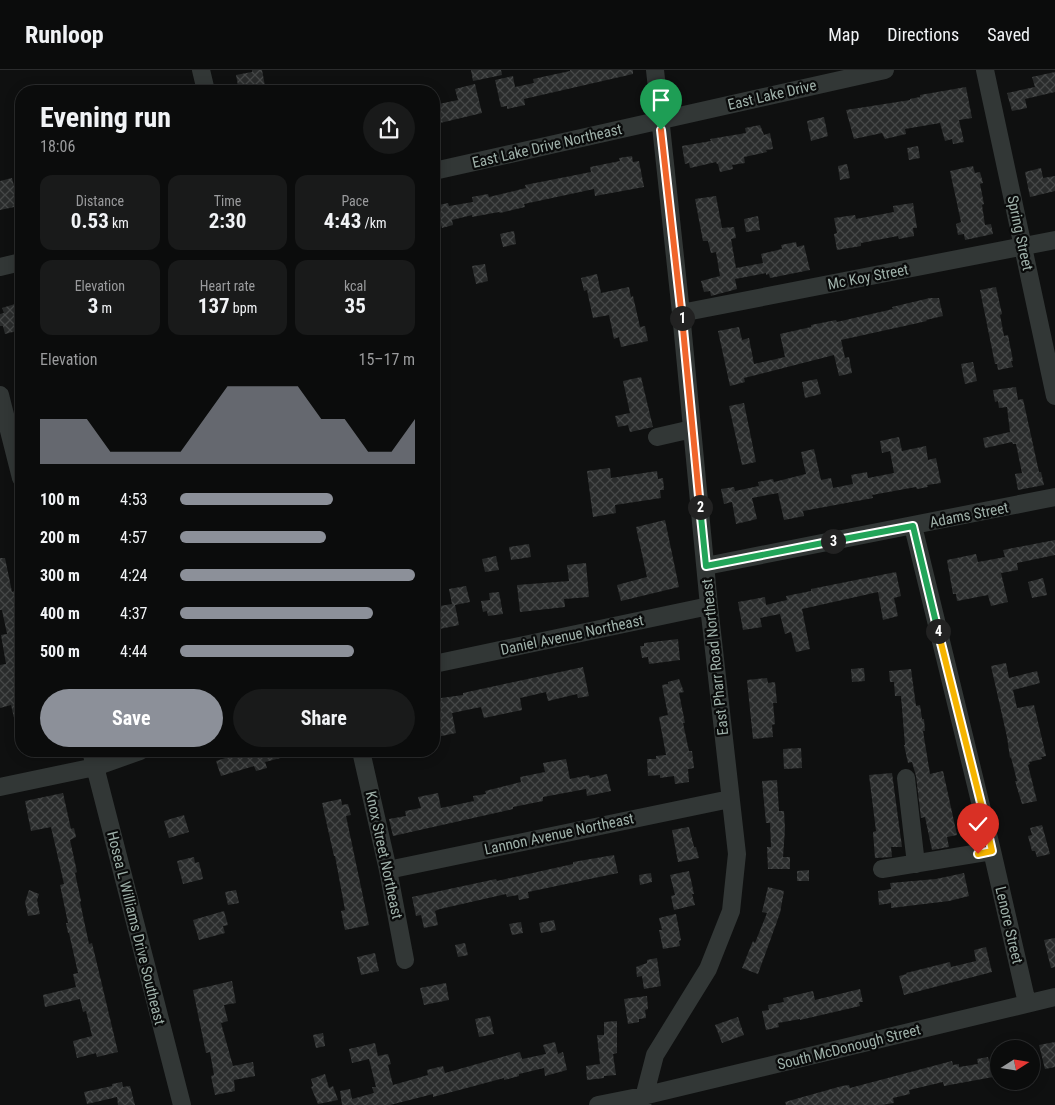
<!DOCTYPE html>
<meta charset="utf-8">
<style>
:root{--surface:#0b0c0c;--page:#191a1a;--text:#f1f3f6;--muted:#9a9b9d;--line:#2b2c2d;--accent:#8c9099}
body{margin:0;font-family:"Roboto Condensed",sans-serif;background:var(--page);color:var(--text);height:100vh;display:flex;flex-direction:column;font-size:19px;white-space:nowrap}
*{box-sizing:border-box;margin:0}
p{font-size:16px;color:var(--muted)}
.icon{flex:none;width:28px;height:28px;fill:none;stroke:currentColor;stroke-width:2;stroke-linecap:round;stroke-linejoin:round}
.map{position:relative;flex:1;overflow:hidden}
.side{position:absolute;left:15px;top:15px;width:425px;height:672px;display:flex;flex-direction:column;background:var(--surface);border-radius:20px;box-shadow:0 2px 12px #0003,0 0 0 1px var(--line)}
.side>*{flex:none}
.needle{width:32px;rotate:78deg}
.buttons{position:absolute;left:990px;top:970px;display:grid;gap:10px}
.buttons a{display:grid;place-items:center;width:50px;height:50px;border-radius:50%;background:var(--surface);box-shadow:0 2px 12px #0003,0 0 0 1px var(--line);font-size:25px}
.pin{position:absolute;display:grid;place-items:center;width:42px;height:42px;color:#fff;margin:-51px -21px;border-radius:50% 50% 50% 0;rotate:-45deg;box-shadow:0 0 5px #0007}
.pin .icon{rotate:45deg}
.km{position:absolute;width:25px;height:25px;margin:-12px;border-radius:50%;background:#222;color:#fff;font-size:14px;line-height:25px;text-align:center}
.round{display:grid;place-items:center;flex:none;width:52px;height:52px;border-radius:26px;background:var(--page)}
.overview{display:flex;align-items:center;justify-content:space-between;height:85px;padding:0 25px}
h1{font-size:28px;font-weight:700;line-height:38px}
.metrics{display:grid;grid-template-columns:repeat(3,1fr);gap:8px;height:85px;padding:5px 25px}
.metrics div{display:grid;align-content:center;border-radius:12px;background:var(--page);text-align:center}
.metrics b{font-size:21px;font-weight:700}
.metrics small{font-size:14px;font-weight:400}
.metrics p{font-size:14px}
.chart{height:140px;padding:10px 25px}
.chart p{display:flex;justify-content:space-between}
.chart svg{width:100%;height:90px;margin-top:5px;fill:var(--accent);opacity:.7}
.button{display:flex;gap:10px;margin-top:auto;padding:10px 25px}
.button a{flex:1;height:58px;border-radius:30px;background:var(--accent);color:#fff;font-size:20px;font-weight:700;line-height:58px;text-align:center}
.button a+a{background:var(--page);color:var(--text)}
ul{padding:0 25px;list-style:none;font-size:16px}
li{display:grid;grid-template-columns:80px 60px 1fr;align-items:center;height:38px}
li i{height:12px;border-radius:6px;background:var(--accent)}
header{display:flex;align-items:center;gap:30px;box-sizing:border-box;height:70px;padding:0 25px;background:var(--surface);border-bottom:1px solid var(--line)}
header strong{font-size:24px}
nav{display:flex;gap:28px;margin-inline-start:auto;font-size:18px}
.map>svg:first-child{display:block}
.building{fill:url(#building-cross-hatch)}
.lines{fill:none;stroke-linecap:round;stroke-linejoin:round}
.minor{stroke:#323736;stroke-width:18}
.split-1-casing{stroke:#fff;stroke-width:10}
.split-2-casing{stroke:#fff;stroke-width:10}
.split-3-casing{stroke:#fff;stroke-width:10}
.split-4-casing{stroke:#fff;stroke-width:10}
.split-5-casing{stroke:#fff;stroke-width:10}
.split-6-casing{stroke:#fff;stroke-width:10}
.split-1{stroke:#f0652b;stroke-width:6}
.split-2{stroke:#f0652b;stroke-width:6}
.split-3{stroke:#22a559;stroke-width:6}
.split-4{stroke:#22a559;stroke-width:6}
.split-5{stroke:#f5b400;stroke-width:6}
.split-6{stroke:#f5b400;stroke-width:6}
.labels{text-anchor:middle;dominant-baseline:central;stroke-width:4.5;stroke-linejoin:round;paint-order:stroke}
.street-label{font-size:15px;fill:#9fb1aa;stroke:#0a0b0b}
</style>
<header>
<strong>Runloop</strong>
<nav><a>Map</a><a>Directions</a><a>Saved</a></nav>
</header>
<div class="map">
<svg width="1055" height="1035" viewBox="0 0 1055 1035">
<defs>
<pattern id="building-cross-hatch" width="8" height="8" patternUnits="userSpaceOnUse" patternTransform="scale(1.25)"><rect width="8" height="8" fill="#2a2c2c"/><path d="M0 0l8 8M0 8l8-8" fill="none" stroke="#464848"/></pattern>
</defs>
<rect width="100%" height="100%" fill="#0f1010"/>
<path class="building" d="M252 0H262L266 21H239L236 5 252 2Z
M471 0H501L502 5 473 11Z
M570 0H633V4L524 29 525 35 507 39V36L501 37 495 10 513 6 515 17 534 13 533 9 570 1Z
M1055 2V22L1025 29 1027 38 1012 41 1007 23 1035 17 1032 7Z
M475 14 482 43 440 53V51L434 53V35L458 30 455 19Z
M966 17 972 48 959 50 964 72 953 74 952 69 945 71 940 53 905 59 906 64 885 69 882 63 854 69 846 40 910 30V29L920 27V25Z
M824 47 828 66 811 71 807 51Z
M760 55 764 65 770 63 773 79 766 80 767 82 744 87 745 93 732 95 733 99 720 102 718 94H717L716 92 690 98 689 93 685 94 682 76 711 71 710 69 746 63 745 58Z
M918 76 920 88 909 90 907 78Z
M632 86 633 92 639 91 644 117 595 126 594 119 524 134 525 137 500 143 499 142 472 147V145L452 150 453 155 442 158 441 155H434V136L448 133 449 136 473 132 472 127 488 124 489 127 526 118 525 115 591 102 590 97 620 91 619 88Z
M847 94 850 108 840 110 838 96Z
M973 96 975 103 980 102 983 113 980 114 984 134 982 135 985 155 991 154 993 164 965 170 964 164 958 165 956 154 961 152 950 101Z
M1041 98 1043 108 1055 106V121L1030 127 1025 102Z
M12 108 19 136 0 140V111Z
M716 126 722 158 734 157 736 168 731 169 736 198 763 193 761 184 782 179 781 175 796 172 797 177 804 175 810 200 770 208 769 204 766 205V203L735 209 737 219 711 226 710 221 704 222 701 211 720 206 716 182 711 183 708 171H703L695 129Z
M913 133 917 158H913L914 166 899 169 898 166 861 173V176L837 180 834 164 837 163 834 148 855 145 856 149 894 142 893 136Z
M758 146 760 160 746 162 744 149Z
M514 161 516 174 503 177 500 164Z
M485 194 488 211 476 214 472 196Z
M597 204 601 223 629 217 631 227 633 226 640 257 645 256 648 271 621 277 619 267 614 269 609 245 593 248 587 220 584 221 581 208Z
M996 217 1002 244 1000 245 1004 266 1008 265 1013 291H1011L1013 297 998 300 997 294H995L980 220Z
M930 228H939L943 246 926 250 927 251 841 270 845 288 849 287 852 303 839 306 834 285 744 308 745 312 730 316 718 261 739 257 742 270 749 268 754 294 785 287 780 264 811 257V255L836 250 837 252 893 239 892 237Z
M15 234 16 237H18L21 249V260L5 264 3 256H0V244L4 243 2 238Z
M973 292 977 311 965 314 961 294Z
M641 307 653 357 630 362 628 355 618 357 615 346 630 343 623 311Z
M817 309 821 324 805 328 802 312Z
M1016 317 1018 330 1023 329 1039 402H1041L1044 415 1018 420 1015 404 1022 403 1016 374H1013L1012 372 985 378 983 368 1010 362 1007 337 999 338 998 331 995 332 993 320Z
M744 333 756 392 742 395 729 336Z
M899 367 902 381 926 376 928 390 936 388 941 413 927 415 928 417 917 419 916 417 872 425 873 428 803 441 804 446 784 450 778 423 752 428 757 449 736 454 732 432 724 434 721 419 734 417 735 421 759 416 758 412 773 409 774 412 806 404 801 382 814 379 821 410 831 408 833 418 853 414 851 405 867 402 868 408 894 403 890 381 882 383 880 371Z
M610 398 611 408 657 401 658 409 663 408 664 420H660L661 428 615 435 616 443 593 447 587 401Z
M665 450 679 517 621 531 617 515 647 507 636 457Z
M1055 470V485L1017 493 1018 500 1001 503 1008 532 991 536 988 525 957 531 956 524H953L947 490 976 484 978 492 1005 487 1003 480Z
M529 474 531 487 511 490 509 477Z
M496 486 499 500 485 502 482 489Z
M0 488H5L12 522 14 521 16 527 21 553V660H17L11 635 0 638V595L6 594 1 565 7 564 2 540H0Z
M586 493 589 527 564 529 565 537 520 542 517 515 569 511 567 495Z
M896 502 901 526 894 528 898 546 883 550 878 522 802 539 810 579 796 582 791 562 785 564 780 544 760 548 762 557 743 560 738 532 765 527 766 535 787 530 786 526 811 521V519Z
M1043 508 1047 525 1032 528 1028 512Z
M466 516 470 532 455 535 459 555 435 560 434 537 452 534 449 519Z
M499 522 503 544 488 546 487 541 483 542 481 531 490 530 489 523Z
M678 569 680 590 649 594 648 587 642 588 640 576H644V573Z
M1006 593 1009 608 1037 601 1040 613 1013 620 1017 638 1034 635 1046 686 1041 687 1042 689 1029 692 1030 694 1028 695 1037 731 1022 734 1015 711H1017L1011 687 1010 688 1007 667 991 596Z
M583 597 589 626 578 628 577 624 548 631 546 622 520 628 522 640 484 648 481 637 452 643 456 663 437 667 434 651V629L463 625V623Z
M864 598 865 611 852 612 851 599Z
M911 599 916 636 920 635 922 649H924L925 661H923L930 704 943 701 957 765 947 767 949 777 932 780 925 747 921 748 916 706 912 692 908 693 904 675H905L901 626H895L894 612H890L889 601Z
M767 608 768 613 775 612 777 633H773L775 654 772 655 773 667 753 669 747 610Z
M679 609 684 622 679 623 685 653H683L689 681H692L694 698 688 699 689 712 675 714 674 706 660 708V705L648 706 647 689H656V686L666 685 659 647 668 645 662 615 668 614V612Z
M801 678 802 698 784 699 783 679Z
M247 681H291L292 685 265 692 267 698 256 701 254 696 221 706 216 691Z
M566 689 570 709 589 705 590 708 607 704 611 721 587 726 586 719 543 727V731L513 737V739L393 766 389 749 406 746 405 741 421 738 418 727 438 723 441 738 474 731 473 726 486 724 485 721 521 712 520 707 545 702 543 693Z
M892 703 902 777H891L892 787 875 788 873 762 876 761 869 705Z
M777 710 779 741H784L785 759 783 787H790V799H768L767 777H771L770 753H766L762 711Z
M63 723 71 759 74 758 76 767 70 770 77 802 75 803 81 831 80 832 89 874 92 873 118 982 97 987 96 983 77 988 73 971 92 966 86 941 83 942 80 929 45 937 43 925 76 917 73 904 78 903 69 863H68L66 853H68L60 815 64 814 51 757 31 761 25 731Z
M341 729 342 735 348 734 351 745 346 746 369 855 345 860 341 841 345 840 335 786H334L322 733Z
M184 745 189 762 169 768 164 751Z
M1042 755 1050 784 1037 787 1035 781H1032L1028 766 1032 765 1030 758Z
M689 757 694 777H696L699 788 678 792 672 760Z
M614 785 618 803 528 822 529 828 519 830 518 825 507 827 506 824 440 839 435 841 438 855 424 858 421 845 416 846 412 827 496 809 497 811 573 794V792Z
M194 787 195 793 199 792 203 809 183 814 177 791Z
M809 800V811H797V801Z
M689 801 694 824H692L695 835 674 840 671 826 675 825 670 805Z
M651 803 652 812 640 815 639 805Z
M964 803 969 826 949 831 891 838V833L879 835 878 821 891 819 890 813 936 809Z
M768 817 784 821 780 843 758 904 742 898 753 871 755 873 767 843 762 842Z
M29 820 39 824 37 830 40 844 28 846 25 832Z
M236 820 239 833 228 835 225 822Z
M224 841 228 855 223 856 225 863 199 870 193 850Z
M676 844 681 870 679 871 680 876 663 879 659 860H662L659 848Z
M554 850 556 860 541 863 539 853Z
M521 852 523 863 512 865 509 854Z
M1055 868V897L1051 898 1044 870Z
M465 873 468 885 458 887 455 875Z
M986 877 992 902 904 925 899 906 907 904 906 903 950 892 951 897 976 891 974 880Z
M375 883 379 901 361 905 357 887Z
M657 888 661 916 644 919 642 906 637 907 636 897 647 893V890Z
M232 911 236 933 224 935 228 951 221 953 233 996 253 992 255 1006 234 1010 235 1021 215 1025 211 1006 214 1005 210 982 206 983 193 920Z
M446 913 449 930 424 935 420 918Z
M860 919 863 932H859L860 936 800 950V949L778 953 779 957 766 960 762 941 769 940 768 935 784 932 783 928 813 921 815 930Z
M647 926 648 939 645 940 646 948 639 949V952L628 954 624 929Z
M490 946 494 964 479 967 475 949Z
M738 947 744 965 722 973 715 955Z
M617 951V983L613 984 616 1005 604 1006V1008L587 1010 586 996 600 994 597 965H604V952Z
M323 963 325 976 316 978 313 965Z
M555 972 558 984 563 982 567 1000 545 1006 544 998 519 1004V1006L504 1010V1008L433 1027V1024L390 1035H342L340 1021 350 1019 352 1029 374 1023 372 1017H376L369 989 352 993 349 979 375 973 378 986 388 984 391 994 388 995 393 1015 428 1005 427 1000 443 996 445 1003 520 982 522 989 546 984 543 975Z
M1055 972V997L1045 999 1039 975Z
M988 987 989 992 995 990 997 1001 992 1002 993 1007 944 1016 943 1012 909 1020 910 1024 893 1028 894 1033 882 1035H786L785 1032 842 1016 849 1015 850 1018 952 991 953 995 959 994V997L978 994 977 989Z
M325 1004 329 1018 333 1016 338 1030 318 1034 311 1017 313 1016 311 1009Z
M122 1012 123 1017 130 1016 135 1035H118L117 1027 87 1034 84 1022 112 1016V1014Z"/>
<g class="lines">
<path class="minor" d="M201 0 206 21
M985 0 1055 326
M434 101 885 0
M0 197 21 192
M681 243 1055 170
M0 325 21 408
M657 367 692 359
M913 456 992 781 1027 933
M706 496 1055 427
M434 594 709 536
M91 681 182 1035
M361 681 388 800 405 890
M906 708 916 794
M0 717 95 697 140 681
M882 799 992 781
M388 800 730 729
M598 1035 643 1026 1055 927
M642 1035 655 985 708 899 731 841 737 784 709 536 681 243 655 0"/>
</g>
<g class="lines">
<g class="split-1-casing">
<path id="split-1" d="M661 60 682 248"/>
</g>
<g class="split-2-casing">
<path id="split-2" d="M682 248 700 437"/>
</g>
<g class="split-3-casing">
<path id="split-3" d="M700 437 706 496 833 471"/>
</g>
<g class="split-4-casing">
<path id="split-4" d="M833 471 913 456 938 561"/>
</g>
<g class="split-5-casing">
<path id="split-5" d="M938 561 984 745"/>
</g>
<g class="split-6-casing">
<path id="split-6" d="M978 784 992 781 984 745"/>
</g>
<use href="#split-1" class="split-1"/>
<use href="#split-2" class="split-2"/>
<use href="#split-3" class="split-3"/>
<use href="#split-4" class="split-4"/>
<use href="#split-5" class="split-5"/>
<use href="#split-6" class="split-6"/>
</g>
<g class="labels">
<g class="street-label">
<text transform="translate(772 25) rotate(-13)">East Lake Drive</text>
<text transform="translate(547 76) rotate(-13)">East Lake Drive Northeast</text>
<text transform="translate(1020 163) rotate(78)">Spring Street</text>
<text transform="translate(868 207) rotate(-11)">Mc Koy Street</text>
<text transform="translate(969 445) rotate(-11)">Adams Street</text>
<text transform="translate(572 565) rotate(-12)">Daniel Avenue Northeast</text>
<text transform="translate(715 587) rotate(-96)">East Pharr Road Northeast</text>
<text transform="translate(559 764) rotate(-12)">Lannon Avenue Northeast</text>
<text transform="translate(384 785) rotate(78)">Knox Street Northeast</text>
<text transform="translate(1009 855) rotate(77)">Lenore Street</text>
<text transform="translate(136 858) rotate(76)">Hosea L Williams Drive Southeast</text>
<text transform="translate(849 977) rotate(-14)">South McDonough Street</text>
</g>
</g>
</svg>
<div class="buttons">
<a><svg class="needle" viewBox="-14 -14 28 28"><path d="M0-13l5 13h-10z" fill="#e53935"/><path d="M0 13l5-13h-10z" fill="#9a9b9d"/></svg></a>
</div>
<div class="pin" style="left:661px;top:60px;background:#1e9e55"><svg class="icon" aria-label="arrive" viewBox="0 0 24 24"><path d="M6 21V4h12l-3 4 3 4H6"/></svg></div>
<div class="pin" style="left:978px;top:784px;background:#d93025"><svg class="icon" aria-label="check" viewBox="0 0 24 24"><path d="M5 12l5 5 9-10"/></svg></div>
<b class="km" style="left:682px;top:248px">1</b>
<b class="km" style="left:700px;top:437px">2</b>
<b class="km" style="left:833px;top:471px">3</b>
<b class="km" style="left:938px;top:561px">4</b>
<section class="side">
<div class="overview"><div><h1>Evening run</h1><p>18:06</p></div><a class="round"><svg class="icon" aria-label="share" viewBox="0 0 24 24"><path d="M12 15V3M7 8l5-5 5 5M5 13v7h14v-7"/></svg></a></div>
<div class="metrics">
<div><p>Distance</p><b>0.53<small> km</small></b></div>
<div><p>Time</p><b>2:30</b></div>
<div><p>Pace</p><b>4:43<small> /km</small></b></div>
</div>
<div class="metrics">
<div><p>Elevation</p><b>3<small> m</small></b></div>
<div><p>Heart rate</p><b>137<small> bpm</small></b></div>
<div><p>kcal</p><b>35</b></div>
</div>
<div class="chart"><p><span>Elevation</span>15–17 m</p>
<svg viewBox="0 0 160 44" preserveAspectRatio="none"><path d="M0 44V22L10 22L20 22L30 38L40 38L50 38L60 38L70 22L80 6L90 6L100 6L110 6L120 22L130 22L140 38L150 38L160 22V44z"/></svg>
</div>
<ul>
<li><b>100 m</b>4:53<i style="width:65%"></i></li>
<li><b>200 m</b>4:57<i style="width:62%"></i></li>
<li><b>300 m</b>4:24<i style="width:100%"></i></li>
<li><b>400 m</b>4:37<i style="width:82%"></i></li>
<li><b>500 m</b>4:44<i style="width:74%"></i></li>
</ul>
<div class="button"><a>Save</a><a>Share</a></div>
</section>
</div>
